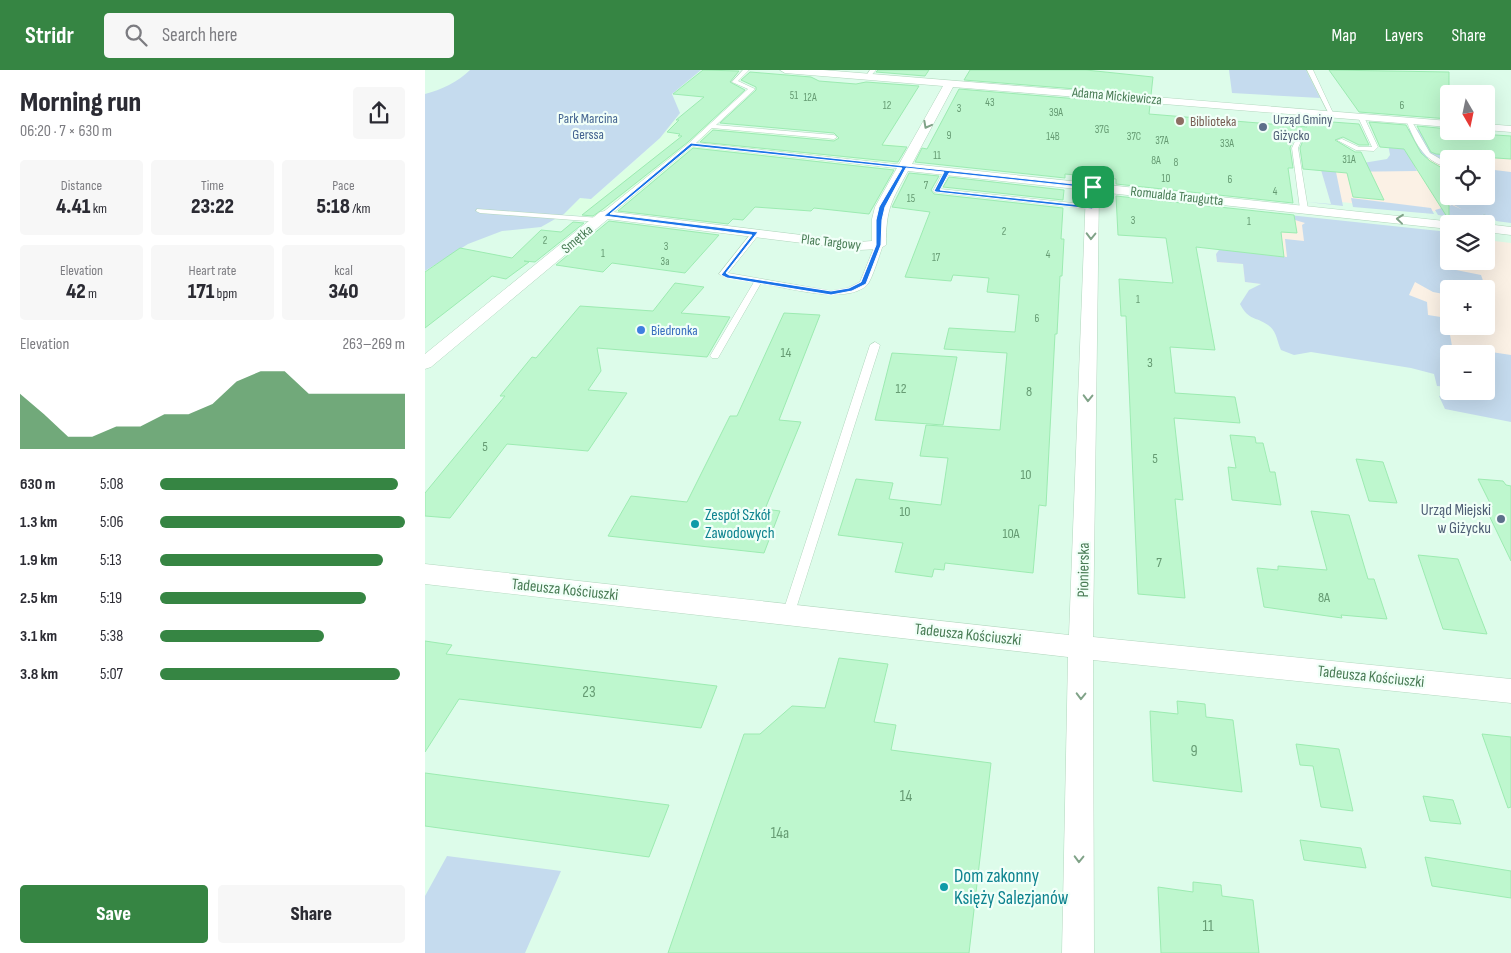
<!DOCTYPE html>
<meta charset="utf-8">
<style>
:root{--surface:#fff;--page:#f7f7f7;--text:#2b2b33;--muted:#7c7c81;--accent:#368543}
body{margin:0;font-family:"Sofia Sans Condensed",sans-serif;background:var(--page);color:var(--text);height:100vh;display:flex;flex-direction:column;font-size:19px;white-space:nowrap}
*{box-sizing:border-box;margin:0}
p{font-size:16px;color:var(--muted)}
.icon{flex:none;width:28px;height:28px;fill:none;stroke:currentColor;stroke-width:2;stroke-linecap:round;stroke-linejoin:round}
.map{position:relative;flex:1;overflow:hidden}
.sheet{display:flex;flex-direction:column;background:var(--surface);width:425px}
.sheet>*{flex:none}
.needle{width:32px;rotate:171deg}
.tools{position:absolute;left:1015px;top:15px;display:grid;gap:10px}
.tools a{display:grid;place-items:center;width:55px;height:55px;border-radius:5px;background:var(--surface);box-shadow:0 5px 20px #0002;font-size:25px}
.pin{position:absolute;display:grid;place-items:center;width:42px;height:42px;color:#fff;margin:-21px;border-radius:10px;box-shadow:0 2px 8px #0006}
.round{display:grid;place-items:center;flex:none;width:52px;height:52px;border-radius:5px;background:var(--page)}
.overview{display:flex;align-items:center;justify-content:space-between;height:85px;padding:0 20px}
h1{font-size:28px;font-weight:800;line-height:38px}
.metrics{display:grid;grid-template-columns:repeat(3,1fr);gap:8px;height:85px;padding:5px 20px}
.metrics div{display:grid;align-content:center;border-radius:5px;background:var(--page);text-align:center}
.metrics b{font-size:21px;font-weight:800}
.metrics small{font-size:14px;font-weight:400}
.metrics p{font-size:14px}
.chart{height:140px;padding:10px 20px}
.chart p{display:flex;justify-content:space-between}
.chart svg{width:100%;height:90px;margin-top:5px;fill:var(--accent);opacity:.7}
.primary-button{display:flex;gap:10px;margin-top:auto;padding:10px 20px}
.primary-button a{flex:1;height:58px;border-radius:5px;background:var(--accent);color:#fff;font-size:20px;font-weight:800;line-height:58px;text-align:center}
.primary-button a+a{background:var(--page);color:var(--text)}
ul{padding:0 20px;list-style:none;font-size:16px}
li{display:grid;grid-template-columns:80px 60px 1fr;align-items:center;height:38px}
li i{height:12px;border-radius:6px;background:var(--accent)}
header{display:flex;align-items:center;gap:30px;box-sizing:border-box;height:70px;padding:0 25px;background:var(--accent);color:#fff}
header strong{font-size:24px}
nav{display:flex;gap:28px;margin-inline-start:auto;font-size:18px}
.search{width:350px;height:45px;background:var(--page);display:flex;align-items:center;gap:12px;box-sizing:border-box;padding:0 18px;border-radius:5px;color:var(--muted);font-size:19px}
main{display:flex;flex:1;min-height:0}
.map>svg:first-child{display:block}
.residential{fill:#ddfcea;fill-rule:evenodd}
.commercial{fill:#dcffe3}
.education{fill:#fbf1e5;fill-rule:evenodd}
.green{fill:#c5dbee}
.building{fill:#bef7ce;stroke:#9cebb1}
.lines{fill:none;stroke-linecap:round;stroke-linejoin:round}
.lane-casing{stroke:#b2d7be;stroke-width:1}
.street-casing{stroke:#b2d7be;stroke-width:1}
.lane{fill:#fff;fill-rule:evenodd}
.street{fill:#fff;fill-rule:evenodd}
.oneway{stroke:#80a388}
.route{fill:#1a73e8;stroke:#fff;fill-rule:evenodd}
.education-dot{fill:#8d6e63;stroke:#f1fff8;stroke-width:2}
.service-dot{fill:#5c6f8a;stroke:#f1fff8;stroke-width:2}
.shop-dot{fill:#3f7fe0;stroke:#f1fff8;stroke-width:2}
.culture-dot{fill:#0f9aa8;stroke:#f1fff8;stroke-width:2}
.labels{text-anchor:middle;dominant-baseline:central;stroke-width:4.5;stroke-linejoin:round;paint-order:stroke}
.far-number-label{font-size:11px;fill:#669b73}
.far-street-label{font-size:14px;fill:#497c55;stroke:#f1fff8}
.far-park-label{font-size:14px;fill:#446490;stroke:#f1fff8}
.far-service-label{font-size:14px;fill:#4e5e75;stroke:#f1fff8;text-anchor:start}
.far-education-label{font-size:14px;fill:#785e54;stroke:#f1fff8;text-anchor:start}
.far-shop-label{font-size:14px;fill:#366cbe;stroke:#f1fff8;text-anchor:start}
.number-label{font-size:14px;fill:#669b73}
.service-label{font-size:16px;fill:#4e5e75;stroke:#f1fff8;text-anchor:end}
.culture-label{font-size:16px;fill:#0d838f;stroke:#f1fff8;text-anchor:start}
.street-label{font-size:16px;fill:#497c55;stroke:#f1fff8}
.near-number-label{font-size:16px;fill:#669b73}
.near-culture-label{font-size:19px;fill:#0d838f;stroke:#f1fff8;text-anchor:start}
</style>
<header>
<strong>Stridr</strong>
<div class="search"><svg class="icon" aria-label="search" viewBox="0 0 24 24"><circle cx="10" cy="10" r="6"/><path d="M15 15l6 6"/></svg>Search here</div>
<nav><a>Map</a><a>Layers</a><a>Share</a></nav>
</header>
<main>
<section class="sheet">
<div class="overview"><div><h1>Morning run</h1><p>06:20 · 7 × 630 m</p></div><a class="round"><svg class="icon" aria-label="share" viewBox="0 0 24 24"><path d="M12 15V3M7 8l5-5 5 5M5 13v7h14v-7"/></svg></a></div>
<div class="metrics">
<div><p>Distance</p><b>4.41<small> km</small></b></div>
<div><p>Time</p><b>23:22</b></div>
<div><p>Pace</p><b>5:18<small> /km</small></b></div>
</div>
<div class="metrics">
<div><p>Elevation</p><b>42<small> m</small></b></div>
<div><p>Heart rate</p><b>171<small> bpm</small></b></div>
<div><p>kcal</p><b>340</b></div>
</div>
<div class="chart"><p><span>Elevation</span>263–269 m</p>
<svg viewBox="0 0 160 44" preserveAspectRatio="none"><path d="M0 44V17L10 27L20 38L30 38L40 33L50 33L60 27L70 27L80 22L90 11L100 6L110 6L120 17L130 17L140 17L150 17L160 17V44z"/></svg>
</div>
<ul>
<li><b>630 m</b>5:08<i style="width:97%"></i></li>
<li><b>1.3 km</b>5:06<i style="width:100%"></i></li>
<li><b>1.9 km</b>5:13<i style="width:91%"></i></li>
<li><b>2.5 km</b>5:19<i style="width:84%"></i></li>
<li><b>3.1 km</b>5:38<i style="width:67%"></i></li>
<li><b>3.8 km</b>5:07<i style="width:98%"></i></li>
</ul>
<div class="primary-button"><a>Save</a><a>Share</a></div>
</section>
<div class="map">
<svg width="1086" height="883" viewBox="0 0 1086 883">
<rect width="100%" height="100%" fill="#e9fef4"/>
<path class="residential" d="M0 0H1086V883H0ZM1024 24H1061V61H1024ZM1024 89H1061V126H1024ZM1024 154H1061V191H1024ZM1024 219H1061V256H1024ZM1024 284H1061V321H1024Z"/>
<path class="commercial" d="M249 50 478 75 445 134 224 124 201 143H188L170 147 139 144 155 128 166 129 204 97 235 68Z"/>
<path class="education" d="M960 57 1086 66V149L906 131 896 100 982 97ZM1024 89H1061V126H1024Z
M827 144 1024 165V191H1061V170L1086 173V291L1061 284H1040L879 219 820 212 818 194 792 192 791 184ZM1024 219H1061V256H1024Z"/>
<path class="green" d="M45 0H276L247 24 255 43 235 68 166 129 155 128 139 144 116 157 77 161 43 174 0 201V24C16 20 33 12 45 0Z
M804 0H881L895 28 807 23Z
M960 57 999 60 1030 85 1023 91 1001 88 990 97 992 101 911 102 918 136 882 132 906 134 896 100 962 89 965 85Z
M1061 99 1086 102V153L1071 151 1068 147 1055 146 1054 149 1013 145 1010 140 1027 135 1036 139 1029 135H1046L1043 126H1061Z
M926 128 1006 138 1009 144 928 137Z
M826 141 1024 162 1026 199 1056 205 1061 219H1024V225L1008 222 990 212 984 225 1002 232 1003 245 1022 248 1027 276 1086 285V352L1020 339 1014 326 1038 321H1061V284H1024V317L1012 316 1009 304 986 298 886 282 869 285 856 280C852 272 852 261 843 255 830 246 824 251 815 234L824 220 836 214 820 212 818 194 792 192 791 184 794 180 825 166 826 183 862 187 860 169 879 171 877 155 880 153 870 150 869 148Z
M22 786 136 801 100 883H0V826Z"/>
<path class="building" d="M278 0 314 1 305 12 320 20 263 72 178 139 168 146 157 145 257 66H253L255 64 242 62 254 50H251L279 27 248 24Z
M453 0H504L500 6 451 2Z
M545 0H661L728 7 726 25 539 10Z
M904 0 1024 2V49L934 42Z
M325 2 386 7 394 11 431 14 441 12 494 16 457 75 482 77 473 92 275 72 288 60 409 71 414 68 409 63 295 53 331 20V17L316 10Z
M534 19 725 35 724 44 882 57 880 50 934 54 944 75H934L918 67 910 70 930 82H936L959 130 928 127 922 103 878 99 875 78 879 68 875 65 869 68 865 78 868 98H863L868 133 691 114V109L640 104V108L490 92 497 78 502 79Z
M944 52 981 55 996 83 1005 91 1017 98 1024 111V150L979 79 955 77Z
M992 56 1024 59V62L1086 66V89L1011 84 1006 82Z
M268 78 469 100 444 144 389 138 386 141 330 137 318 150 308 149 303 154 193 141Z
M484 103 514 106 506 120 509 124 638 138 636 169H639L637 206H635L632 264H630L621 436 614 435 608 503 520 493 519 500 509 499 507 507 470 502 478 473 413 465 431 409 468 413 464 429 516 435 523 388 495 386 501 355 575 360 582 283 519 279 524 258 590 262 594 225 562 222 564 208 528 205 526 211 480 207 505 142 467 137Z
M524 107 639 120 638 130 518 117Z
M691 126 869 145 872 163 856 162 859 187 771 177 790 280 745 277 750 323 810 327 815 353 749 348 758 430 750 429 760 528 713 524 701 246H696L694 209 748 213 741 168 693 165Z
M184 151 294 165 260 203 187 193 178 202 131 195Z
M148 152 159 153 110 192 99 191 104 192 81 209 67 206 0 258V202L35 178 87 188 116 160 136 162Z
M250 213 279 217 256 243 305 247 282 287 172 278 176 301 163 320 202 323 163 381 82 374 25 448 0 446V423L80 326H75L107 287 111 288 155 236 228 241Z
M359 243 395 245 354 350 376 352 340 439 355 441 339 483 183 466 206 426 262 432 305 346H312Z
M467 283 532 287 518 355 450 350Z
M805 365 830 367 831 373H838L845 402H850L856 435 807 430 803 397 811 398Z
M931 389 958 392 972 433 944 431Z
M1053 409 1078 411 1081 415 1086 416V491L1060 437H1067Z
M886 441 924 445 943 509H949L962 549 916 545 917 548 839 537 832 498 853 500V496L902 500Z
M993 485 1033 489 1062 564 1018 559Z
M0 571 27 575 21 584 292 616 276 658 34 629 0 682Z
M414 588 463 594 449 652 471 655 466 680 566 693 544 883H243L319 664H335L367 636 400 638Z
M752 631 780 634 781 647 808 650 817 722 728 711 725 641 753 644Z
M1057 664 1086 667V737L1083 738Z
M871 674 914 679 928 741 896 737 888 696 875 695Z
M0 703 220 732 244 735 224 787 0 756Z
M998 726 1028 730 1036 754 1005 751Z
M875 770 936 778 941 798 879 790Z
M1000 787 1086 801V828L1007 816Z
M768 812 796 815 797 826 828 830 834 883H736L733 817 768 822Z"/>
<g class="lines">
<g class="lane-casing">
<path id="lane" d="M318 0H324L313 11 330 19 291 55 409 65 412 67 409 69 287 58 271 73 480 95 483 97 480 99 267 76 183 147H177V143L264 73 323 19 307 12Z
M445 0H451L443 9H439Z
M882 0H888L909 45 904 44Z
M936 45 939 47 953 77 949 81 931 80 912 70 917 69 934 77H947L933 47Z
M982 50H986L1005 83 1024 94V98C1005 93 995 82 987 64 985 59 982 54 982 50Z
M874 67 877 69 873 78 883 139 879 141 875 139 867 78 871 69Z
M522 99 525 101 515 119 667 135 671 137 667 139 509 122 508 121 519 101Z
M52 139 175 148 179 150 175 152 55 143 51 141Z
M1059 145 1066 147 1071 159 1070 161 1063 159 1058 147Z
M328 161 335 163 303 203 406 221 423 218 435 212 450 175 454 173 458 175C455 183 447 210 442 215 422 235 362 218 336 213L293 288H287L285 286 329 212 298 206 294 204Z
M450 272 455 275 369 545 367 549 363 551 359 549 357 545 445 275Z"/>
</g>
<g class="street-casing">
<path id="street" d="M355 0H398L1024 51V57L528 17 487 94 1029 152 1030 154H1024V159L674 122 668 567 1086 609V633L668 590 669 883H637L643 587 0 514V494L644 565 661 120 483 101C466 132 461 138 461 175L454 179 434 180 183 149 6 297 0 299V284L175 142 180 141 434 172 447 171V149L450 137 518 16 360 3Z
M1061 54 1086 56V62L1061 60Z
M1061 154 1086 157V165L1061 162Z"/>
</g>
<use href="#lane" class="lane"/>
<use href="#street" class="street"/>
</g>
<defs><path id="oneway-chevron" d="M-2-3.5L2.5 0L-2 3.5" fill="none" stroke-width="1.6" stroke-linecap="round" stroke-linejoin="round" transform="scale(1.25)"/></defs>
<g class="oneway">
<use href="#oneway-chevron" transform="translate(502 55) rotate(118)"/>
<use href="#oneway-chevron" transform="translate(975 149) rotate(-174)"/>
<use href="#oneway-chevron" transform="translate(666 166) rotate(91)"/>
<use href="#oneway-chevron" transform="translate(663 328) rotate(91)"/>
<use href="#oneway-chevron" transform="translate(656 626) rotate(91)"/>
<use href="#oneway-chevron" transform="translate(654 789) rotate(91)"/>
</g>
<path class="route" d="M266 73 668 116 670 117V137L667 139 511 122 509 121 519 102 481 98 460 137 457 150 456 175 441 214 427 221 406 225 302 208 296 205 327 165 179 146ZM267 76 477 98 454 137 451 150V175L436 212 424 218 406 221 304 205 301 203 333 162 185 144ZM524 103 665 118V136L515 120Z"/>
<circle class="education-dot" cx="755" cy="51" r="5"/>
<g class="service-dot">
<circle cx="838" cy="57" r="5"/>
<circle cx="1076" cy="449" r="5"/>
</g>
<circle class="shop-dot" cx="216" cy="260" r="5"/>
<g class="culture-dot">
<circle cx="270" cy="454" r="5"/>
<circle cx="519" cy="817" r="5"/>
</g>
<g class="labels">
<g class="far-number-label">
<text x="369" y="25">51</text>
<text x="385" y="27">12A</text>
<text x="565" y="32">43</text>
<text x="462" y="35">12</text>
<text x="977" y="35">6</text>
<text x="534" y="38">3</text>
<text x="631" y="42">39A</text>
<text x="677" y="59">37G</text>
<text x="524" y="65">9</text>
<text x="628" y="66">14B</text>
<text x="709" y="66">37C</text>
<text x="737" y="70">37A</text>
<text x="802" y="73">33A</text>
<text x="512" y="85">11</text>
<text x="924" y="89">31A</text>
<text x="731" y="90">8A</text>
<text x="751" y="92">8</text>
<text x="741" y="108">10</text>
<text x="805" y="109">6</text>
<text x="501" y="115">7</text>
<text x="850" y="121">4</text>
<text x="486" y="128">15</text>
<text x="708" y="150">3</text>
<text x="824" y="151">1</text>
<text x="579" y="161">2</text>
<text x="120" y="170">2</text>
<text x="241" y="176">3</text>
<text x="178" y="183">1</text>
<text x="623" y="184">4</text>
<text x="511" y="187">17</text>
<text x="240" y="191">3a</text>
<text x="713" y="229">1</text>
<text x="612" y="248">6</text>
</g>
<g class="far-street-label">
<text transform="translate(692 26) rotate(5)">Adama Mickiewicza</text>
<text transform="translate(752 126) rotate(6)">Romualda Traugutta</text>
<text transform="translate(152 169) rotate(-40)">Smętka</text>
<text transform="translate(406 172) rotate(6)">Plac Targowy</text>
</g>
<g class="far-park-label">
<text x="163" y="48">Park Marcina<tspan x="163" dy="16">Gerssa</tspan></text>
</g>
<g class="far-service-label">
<text x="848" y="49">Urząd Gminy<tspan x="848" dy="16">Giżycko</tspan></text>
</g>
<g class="far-education-label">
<text x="765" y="51">Biblioteka</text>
</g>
<g class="far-shop-label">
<text x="226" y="260">Biedronka</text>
</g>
<g class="number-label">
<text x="361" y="282">14</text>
<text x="725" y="292">3</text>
<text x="476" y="318">12</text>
<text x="604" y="321">8</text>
<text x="60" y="376">5</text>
<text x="730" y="388">5</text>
<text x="601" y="404">10</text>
<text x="480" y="441">10</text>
<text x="586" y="463">10A</text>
<text x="734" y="492">7</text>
<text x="899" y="527">8A</text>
</g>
<g class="service-label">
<text x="1066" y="440">Urząd Miejski<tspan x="1066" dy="18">w Giżycku</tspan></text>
</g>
<g class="culture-label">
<text x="280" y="445">Zespół Szkół<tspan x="280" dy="18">Zawodowych</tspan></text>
</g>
<g class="street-label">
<text transform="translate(659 500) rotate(-89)">Pionierska</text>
<text transform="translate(140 520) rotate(6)">Tadeusza Kościuszki</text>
<text transform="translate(543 565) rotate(6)">Tadeusza Kościuszki</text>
<text transform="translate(946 607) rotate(6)">Tadeusza Kościuszki</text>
</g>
<g class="near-number-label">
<text x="164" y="622">23</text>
<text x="769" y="681">9</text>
<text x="481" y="726">14</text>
<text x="355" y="763">14a</text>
<text x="783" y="856">11</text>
</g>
<g class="near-culture-label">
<text x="529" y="806">Dom zakonny<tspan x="529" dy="22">Księży Salezjanów</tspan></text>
</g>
</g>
</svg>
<div class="tools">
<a><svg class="needle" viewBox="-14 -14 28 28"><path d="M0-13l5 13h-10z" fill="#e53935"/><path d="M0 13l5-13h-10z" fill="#7c7c81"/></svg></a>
<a><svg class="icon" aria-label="locate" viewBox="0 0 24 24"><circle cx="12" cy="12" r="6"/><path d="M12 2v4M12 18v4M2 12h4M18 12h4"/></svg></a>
<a><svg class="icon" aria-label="layers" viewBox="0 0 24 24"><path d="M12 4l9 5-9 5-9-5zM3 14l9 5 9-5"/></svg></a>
<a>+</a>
<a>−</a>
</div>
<div class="pin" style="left:668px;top:117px;background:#1e9e55"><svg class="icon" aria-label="arrive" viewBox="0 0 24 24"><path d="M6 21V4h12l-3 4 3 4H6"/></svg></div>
</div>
</main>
